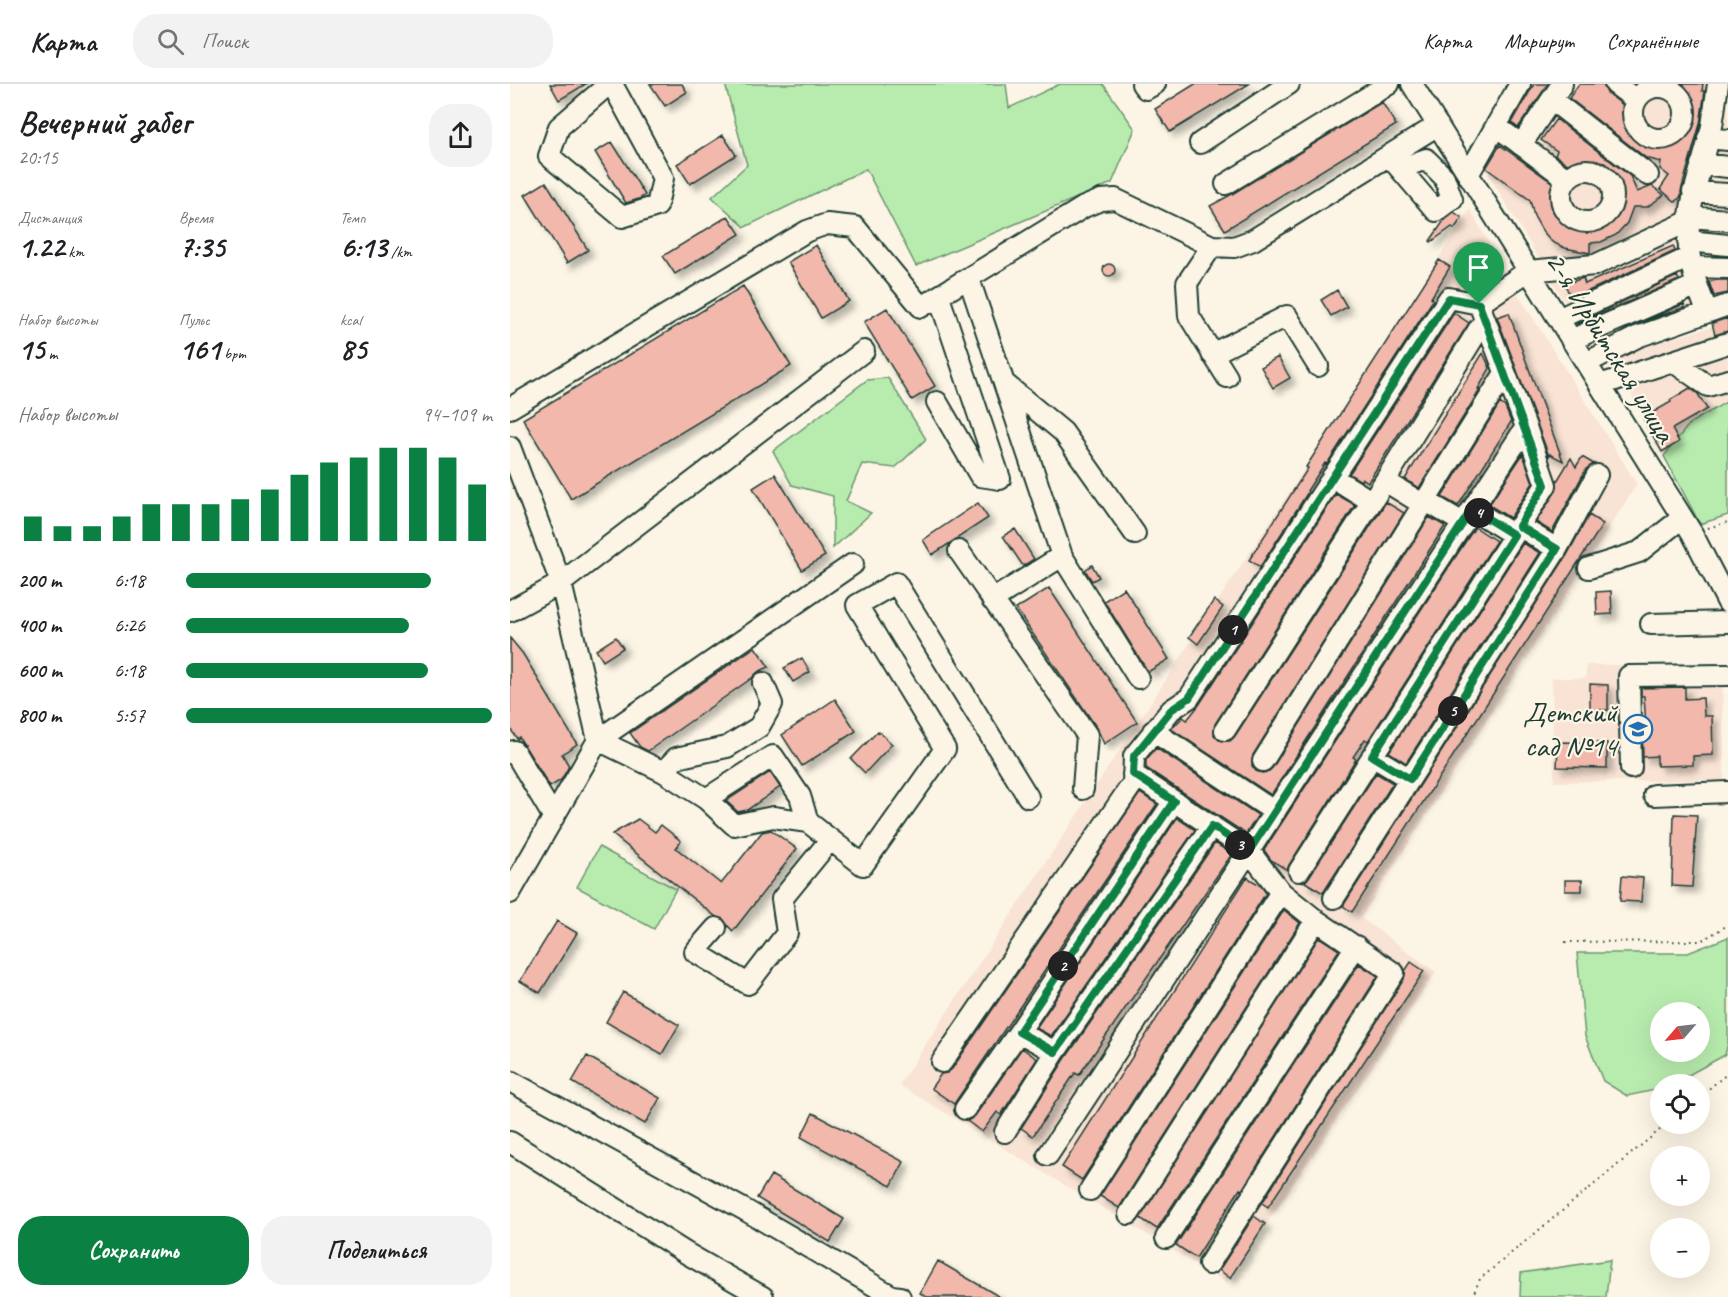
<!DOCTYPE html>
<html lang="ru">
<meta charset="utf-8">
<style>
:root{--surface:#fff;--page:#f2f2f2;--text:#202124;--muted:#757577;--line:#e0e0e0;--accent:#0b8043}
body{margin:0;font-family:Caveat,sans-serif;background:var(--page);color:var(--text);height:100vh;display:flex;flex-direction:column;font-size:22px;white-space:nowrap}
*{box-sizing:border-box;margin:0}
p{font-size:20px;color:var(--muted)}
.icon{flex:none;width:33px;height:33px;fill:none;stroke:currentColor;stroke-width:2;stroke-linecap:round;stroke-linejoin:round}
.map{position:relative;flex:1;overflow:hidden}
.side{display:flex;flex-direction:column;background:var(--surface);width:510px}
.side>*{flex:none}
.needle{width:39px;rotate:242deg}
.fabs{position:absolute;left:1140px;top:918px;display:grid;gap:12px}
.fabs a{display:grid;place-items:center;width:60px;height:60px;border-radius:50%;background:var(--surface);box-shadow:0 6px 24px #0002;font-size:30px}
.pin{position:absolute;display:grid;place-items:center;width:51px;height:51px;color:#fff;margin:-62px -26px;border-radius:50% 50% 50% 0;rotate:-45deg;box-shadow:0 0 6px #0007}
.pin .icon{rotate:45deg}
.km{position:absolute;width:30px;height:30px;margin:-15px;border-radius:50%;background:#222;color:#fff;font-size:16px;line-height:30px;text-align:center}
.round{display:grid;place-items:center;flex:none;width:63px;height:63px;border-radius:24px;background:var(--page)}
.headline{display:flex;align-items:center;justify-content:space-between;height:102px;padding:0 18px}
h1{font-size:33px;font-weight:600;line-height:45px}
.metrics{display:grid;grid-template-columns:repeat(3,1fr);gap:9px;height:102px;padding:6px 18px}
.metrics div{display:grid;align-content:center}
.metrics b{font-size:30px;font-weight:600}
.metrics small{font-size:16px;font-weight:400}
.metrics p{font-size:16px}
.chart{height:168px;padding:12px 18px}
.chart p{display:flex;justify-content:space-between}
.chart svg{width:100%;height:108px;margin-top:6px;stroke:var(--accent);stroke-width:6}
.primary-button{display:flex;gap:12px;margin-top:auto;padding:12px 18px}
.primary-button a{flex:1;height:69px;border-radius:24px;background:var(--accent);color:#fff;font-size:24px;font-weight:600;line-height:69px;text-align:center}
.primary-button a+a{background:var(--page);color:var(--text)}
ul{padding:0 18px;list-style:none;font-size:20px}
li{display:grid;grid-template-columns:96px 72px 1fr;align-items:center;height:45px}
li i{height:15px;border-radius:8px;background:var(--accent)}
header{display:flex;align-items:center;gap:36px;box-sizing:border-box;height:84px;padding:0 30px;background:var(--surface);border-bottom:2px solid var(--line)}
header strong{font-size:28px}
nav{display:flex;gap:33px;margin-inline-start:auto;font-size:21px}
.search{width:420px;height:54px;background:var(--page);display:flex;align-items:center;gap:15px;box-sizing:border-box;padding:0 21px;border-radius:24px;color:var(--muted);font-size:22px}
main{display:flex;flex:1;min-height:0}
.map>svg:first-child{display:block}
.built{fill:#f9e3d4}
.green{fill:#b8ecae;stroke:#6c9471;stroke-width:1.5;fill-rule:evenodd}
.building{fill:#f2b8ac;stroke:#1f3d34;stroke-width:1.5;filter:url(#shadow)}
.lines{fill:none;stroke-linecap:round;stroke-linejoin:round}
.minor-casing{stroke:#1f3d34;stroke-width:24}
.path{stroke:#1f3d34;stroke-width:2;stroke-dasharray:1.5 4.5;stroke-linecap:butt}
.minor{stroke:#fcf5e5;stroke-width:20}
.route-casing{stroke:#fff;stroke-width:12}
.route{stroke:#0b8043;stroke-width:8}
.labels{text-anchor:middle;dominant-baseline:central;stroke-width:4.5;stroke-linejoin:round;paint-order:stroke}
.street-label{font-size:30px;fill:#1f3d34;stroke:#fcf5e5}
.poi-label{font-size:30px;fill:#1f3d34;stroke:#fcf5e5;text-anchor:end}
</style>
<header>
<strong>Карта</strong>
<div class="search"><svg class="icon" aria-label="search" viewBox="0 0 24 24"><circle cx="10" cy="10" r="6"/><path d="M15 15l6 6"/></svg>Поиск</div>
<nav><a>Карта</a><a>Маршрут</a><a>Сохранённые</a></nav>
</header>
<main>
<section class="side">
<div class="headline"><div><h1>Вечерний забег</h1><p>20:15</p></div><a class="round"><svg class="icon" aria-label="share" viewBox="0 0 24 24"><path d="M12 15V3M7 8l5-5 5 5M5 13v7h14v-7"/></svg></a></div>
<div class="metrics">
<div><p>Дистанция</p><b>1.22<small> km</small></b></div>
<div><p>Время</p><b>7:35</b></div>
<div><p>Темп</p><b>6:13<small> /km</small></b></div>
</div>
<div class="metrics">
<div><p>Набор высоты</p><b>15<small> m</small></b></div>
<div><p>Пульс</p><b>161<small> bpm</small></b></div>
<div><p>kcal</p><b>85</b></div>
</div>
<div class="chart"><p><span>Набор высоты</span>94–109 m</p>
<svg viewBox="0 0 160 44" preserveAspectRatio="none"><path d="M5 44V34M15 44V38M25 44V38M35 44V34M45 44V29M55 44V29M65 44V29M75 44V27M85 44V23M95 44V17M105 44V12M115 44V10M125 44V6M135 44V6M145 44V10M155 44V21"/></svg>
</div>
<ul>
<li><b>200 m</b>6:18<i style="width:80%"></i></li>
<li><b>400 m</b>6:26<i style="width:73%"></i></li>
<li><b>600 m</b>6:18<i style="width:79%"></i></li>
<li><b>800 m</b>5:57<i style="width:100%"></i></li>
</ul>
<div class="primary-button"><a>Сохранить</a><a>Поделиться</a></div>
</section>
<div class="map">
<svg width="1218" height="1213" viewBox="0 0 1218 1213">
<defs>
<filter id="shadow"><feDropShadow dx="5.5" dy="5.5" stdDeviation="3" flood-color="#0004"/></filter>
</defs>
<rect width="100%" height="100%" fill="#fcf5e5"/>
<filter id="ink" filterUnits="userSpaceOnUse"><feTurbulence type="fractalNoise" baseFrequency=".0167" numOctaves="2"/><feDisplacementMap in="SourceGraphic" scale="12" xChannelSelector="R" yChannelSelector="G"/><feConvolveMatrix kernelMatrix="1 2 1 2 8 2 1 2 1" color-interpolation-filters="sRGB"/></filter>
<g filter="url(#ink)">
<path class="built" d="M1020 0H1218V228L1112 269 1218 238V317L1180 339 1154 372 1101 273 1090 277 971 78Z
M960 125 1001 199 1127 400 851 834 926 888 717 1199 389 1001 796 383Z
M1212 580 1214 696 1044 698 1042 594H1076V581Z"/>
<path class="green" d="M215 0H496L499 24 550 0H593L625 45 602 99 406 182 356 85 235 143 202 113 237 81Z
M378 294 416 355 385 384 352 380 336 417 361 429 323 464V412L282 401 263 367 357 296Z
M1218 317V431L1190 440 1154 372 1180 339Z
M89 763 166 805 144 845 67 803Z
M1218 853V959L1215 971 1162 1000H1150V1005L1117 1012 1093 997 1075 952 1067 869H1178ZM1150 928H1190V968H1150Z
M1100 1176 1096 1213H1010L1011 1189Z"/>
<path class="building" d="M40 0H76L49 16Z
M140 0H172L177 8 155 22Z
M685 0H739L660 48 645 25Z
M1024 0H1038L1008 44 1002 39Z
M1069 0H1093L1097 9 1117 24 1118 40 1125 51 1134 58 1145 61H1156L1166 57 1175 49 1181 34V22L1177 12 1167 0H1193L1192 7H1195L1190 40 1171 107V112L1166 118 1150 105 1159 92 1150 85 1151 78 1136 74 1059 14Z
M872 18 886 41 715 146 700 122 722 110Z
M1046 35 1120 92 1127 108 1142 102 1154 111 1137 123H1123L1117 139 1106 151 1091 158 1080 159V169L1055 164 1042 158 1032 146 1024 132 1020 116 976 84 990 61 1047 102 1045 112 1047 123 1053 133 1062 140 1073 144 1084 143 1094 139 1103 131 1109 116V105L1105 95 1097 86 1083 80H1071L1062 83 1045 71 1047 67 1031 56Z
M213 51 226 71 180 100 167 80Z
M102 58 135 111 129 115 116 119 85 68Z
M36 98 78 166 57 179 15 111Z
M944 128 952 134 944 145 942 143 921 158 920 157 935 135Z
M218 132 230 150 165 190 153 172Z
M306 161 339 217 311 234 278 178Z
M1163 162 1165 167 1061 215 1055 200 1073 194 1075 200Z
M971 175 983 196 970 205 957 183Z
M929 176 940 183 921 214 923 216 817 380 815 379 797 407 798 408 750 483 739 476 798 384 796 383Z
M593 186a6 6 0 1 1 12 0a6 6 0 1 1-12 0Z
M1167 192 1169 196 1067 240V239Z
M1207 196H1218V209L1204 212 1199 198Z
M233 202 281 282 61 415 13 335Z
M827 206 837 223 821 232 811 216Z
M1174 220 1175 223 1127 240Z
M377 224 425 302 402 316 354 238Z
M944 229 959 239 858 398 852 394 851 397 839 390Z
M999 229 1016 277 1053 377 1040 370 1039 372 987 233Z
M1218 234V247L1205 251 1202 239Z
M973 269 980 284 968 305 970 306 909 404 895 395Z
M768 273 780 294 763 304 751 283Z
M1180 304 1188 310 1197 325 1162 345 1169 358 1152 368 1133 334 1161 318 1160 316Z
M990 319 995 323 1001 338 948 422 932 413Z
M1013 370 1023 399 1000 434 979 421Z
M1072 373 1084 380 1076 385 1042 448 1026 438 1046 407 1047 397 1061 374 1066 383Z
M265 390 315 472 292 486 243 404Z
M826 410 845 421 705 640 704 651 709 656 720 657 725 652 876 418 894 429 743 671 742 682 746 687 752 689 758 688 763 683 919 433 935 442 761 711 661 645 673 633 677 636 689 621Z
M468 419 478 434 422 471 413 456Z
M1079 431 1093 440 842 828 833 822 1057 471Z
M965 443 986 457 858 657 855 655 843 673 846 675 779 781 777 786 761 776 754 766Z
M505 445 524 475 513 482 493 452Z
M1013 459 1030 469 896 679 879 668Z
M582 481 589 493 582 497 575 486Z
M539 504 627 638 594 660 587 644 506 525Z
M614 504 659 575 638 588 594 517Z
M1101 507 1102 530 1087 531 1086 508Z
M704 516 713 523 688 560 679 553Z
M106 553 113 564 93 577 86 566Z
M0 554 13 570 67 660 52 670 59 682 51 696 40 703 14 661 9 653 7 655 0 644Z
M245 563 259 583 248 588 242 594 138 667 130 663 120 649Z
M292 574 300 588 283 598 274 584Z
M1080 600 1098 601V626H1080Z
M1175 603V615L1193 614 1194 632H1202L1203 671 1183 672V681L1147 682V672L1133 673 1132 643H1136L1134 612H1131V604Z
M325 615 346 647 292 682 272 651Z
M368 647 382 660 355 689 341 675Z
M1048 658 1097 659V684L1047 683Z
M646 664 748 731 736 750 636 684V676Z
M260 688 270 703 237 726 228 728 216 717Z
M866 689 883 699 813 809 795 798 799 793Z
M630 709 647 720 444 1020 421 1004 431 990 437 989 442 985Z
M1164 730 1187 731 1182 803 1162 802Z
M667 734 685 746 541 952 526 944Z
M128 735 145 748 151 741 171 757 166 764 211 800 252 748 261 746 287 765 223 847 218 842 213 835 205 832 102 750Z
M705 759 722 770 569 991 565 989 523 1052 511 1044 555 975Z
M1112 792 1133 794 1131 818 1110 817Z
M737 793 751 802 756 809 572 1096 552 1083Z
M1055 796H1072V807H1055Z
M774 826 790 839 609 1124 590 1112Z
M47 837 67 849 30 909 10 897Z
M809 853 829 866 647 1145 630 1134Z
M901 878 914 887 758 1123 752 1119 894 895 895 887Z
M849 880 868 892 732 1106 730 1105 686 1174 666 1161Z
M113 908 169 941 152 970 96 938Z
M512 964 527 975 491 1031 487 1028 472 1048 457 1037 465 1032Z
M77 972 150 1014 135 1040 62 998Z
M303 1029 394 1078 381 1102 291 1053Z
M261 1091 334 1135 320 1158 247 1114Z
M744 1132 755 1140 720 1194 709 1186Z
M428 1177 490 1213H416L410 1209Z"/>
<g class="lines">
<g class="minor-casing">
<path id="minor" d="M99 0 49 43 39 72 112 133 147 122 153 94 102 0
M632 0 636 5 645 0
M902 0 1182 449 1218 519
M1105 0 1126 16
M1123 29a26 26 0 1 1 52 0a26 26 0 1 1-52 0Z
M1042 16 1138 91
M986 42 1057 95
M1198 54 1218 56
M690 59 779 0
M1011 61 1052 0
M879 72 926 127 942 115 934 93 916 75 892 84
M1191 80 1218 83
M1051 112a26 26 0 1 1 52 0a26 26 0 1 1-52 0Z
M958 91 1010 0
M716 100 879 0
M1183 108 1218 110
M1179 133 1218 136
M1178 157 1218 161
M702 162 677 199 679 232 717 293
M1182 183 1218 184
M459 195 552 472 482 516
M1197 227C1190 210 1183 192 1180 174 1173 126 1192 87 1202 42 1204 28 1206 14 1208 0
M1048 235 1180 173
M1061 256 1187 201
M702 270 777 232 808 282
M1162 277 1198 302 1218 296
M1076 279 1127 253 1218 221
M494 299 553 348 625 450
M1090 301 1218 259
M427 318 470 392 490 395 429 213
M0 324 297 147 317 140 345 143 411 223 574 123 591 116 605 115 702 162 724 163 743 156 928 41
M0 363 51 499 0 527
M822 393 861 417
M875 397 914 421
M916 417 953 439
M962 425 1004 451
M1009 442 1047 465
M449 467 577 651 573 705
M552 472 628 594
M343 480 88 656 154 688 196 715 224 741 263 733 298 738 353 781 435 665 347 521 386 499 518 713
M1079 484 1129 468 1172 434
M1141 540 1218 538
M715 646 875 397 975 235
M643 647 765 728
M0 669 4 667 43 732
M862 672 900 695
M753 677 995 289
M1121 684 1119 592 1218 591
M154 688 166 674 217 663 249 643 262 620 253 599
M623 690 739 767 771 808 806 836 884 889 699 1180
M1144 711 1218 708
M196 715 263 672 290 712 298 738
M789 787 1036 401 1016 343
M0 809 88 656 51 499 354 267
M824 814 1047 465 1087 391
M206 844 185 868 238 900 277 849 272 815 320 756
M509 948 545 968
M432 978 623 699 624 672 661 626 679 614 939 214 969 220 1018 187 1085 181 1179 137
M0 997 235 1126 382 1212 390 1213
M455 1025 509 948 664 717
M495 1048 545 968 702 742
M0 1058 176 1169 253 1213
M538 1071 739 767 1016 343 969 220
M580 1106 771 808
M619 1130 806 836
M656 1154 846 862"/>
</g>
<path class="path" d="M1198 444 1218 438
M1055 858 1191 857 1218 841
M1190 1012 1218 989
M962 1213 970 1195 1157 1040"/>
<use href="#minor" class="minor"/>
</g>
</g>
<g class="lines" filter="url(#ink)">
<g class="route-casing">
<path id="route" d="M939 214 969 220 1035 401 1009 442 1047 465 900 695 862 672 1004 451 962 425 739 767 702 742 545 968 509 948 664 717 623 690 624 672 661 626 679 614Z"/>
</g>
<use href="#route" class="route"/>
</g>
<defs>
<g id="school-ring" transform="scale(1.5)"><circle r="9.5" fill="#fcf5e5" stroke="#1f6fb2" stroke-width="1.5"/><path d="M0-5L7-2L0 1L-7-2ZM-4 1L0 2.5L4 1V4Q0 6-4 4Z" fill="#1f6fb2"/></g>
</defs>
<g fill-rule="evenodd">
<use href="#school-ring" x="1128" y="645"/>
</g>
<g class="labels">
<g class="street-label">
<text transform="translate(1101 263) rotate(58)">2-я Ирбитская улица</text>
</g>
<g class="poi-label">
<text x="1107" y="628">Детский<tspan x="1107" dy="34">сад №14</tspan></text>
</g>
</g>
</svg>
<div class="fabs">
<a><svg class="needle" viewBox="-14 -14 28 28"><path d="M0-13l5 13h-10z" fill="#e53935"/><path d="M0 13l5-13h-10z" fill="#757577"/></svg></a>
<a><svg class="icon" aria-label="locate" viewBox="0 0 24 24"><circle cx="12" cy="12" r="6"/><path d="M12 2v4M12 18v4M2 12h4M18 12h4"/></svg></a>
<a>+</a>
<a>−</a>
</div>
<div class="pin" style="left:969px;top:220px;background:#1e9e55"><svg class="icon" aria-label="arrive" viewBox="0 0 24 24"><path d="M6 21V4h12l-3 4 3 4H6"/></svg></div>
<b class="km" style="left:723px;top:546px">1</b>
<b class="km" style="left:553px;top:882px">2</b>
<b class="km" style="left:730px;top:761px">3</b>
<b class="km" style="left:969px;top:429px">4</b>
<b class="km" style="left:943px;top:627px">5</b>
</div>
</main>
